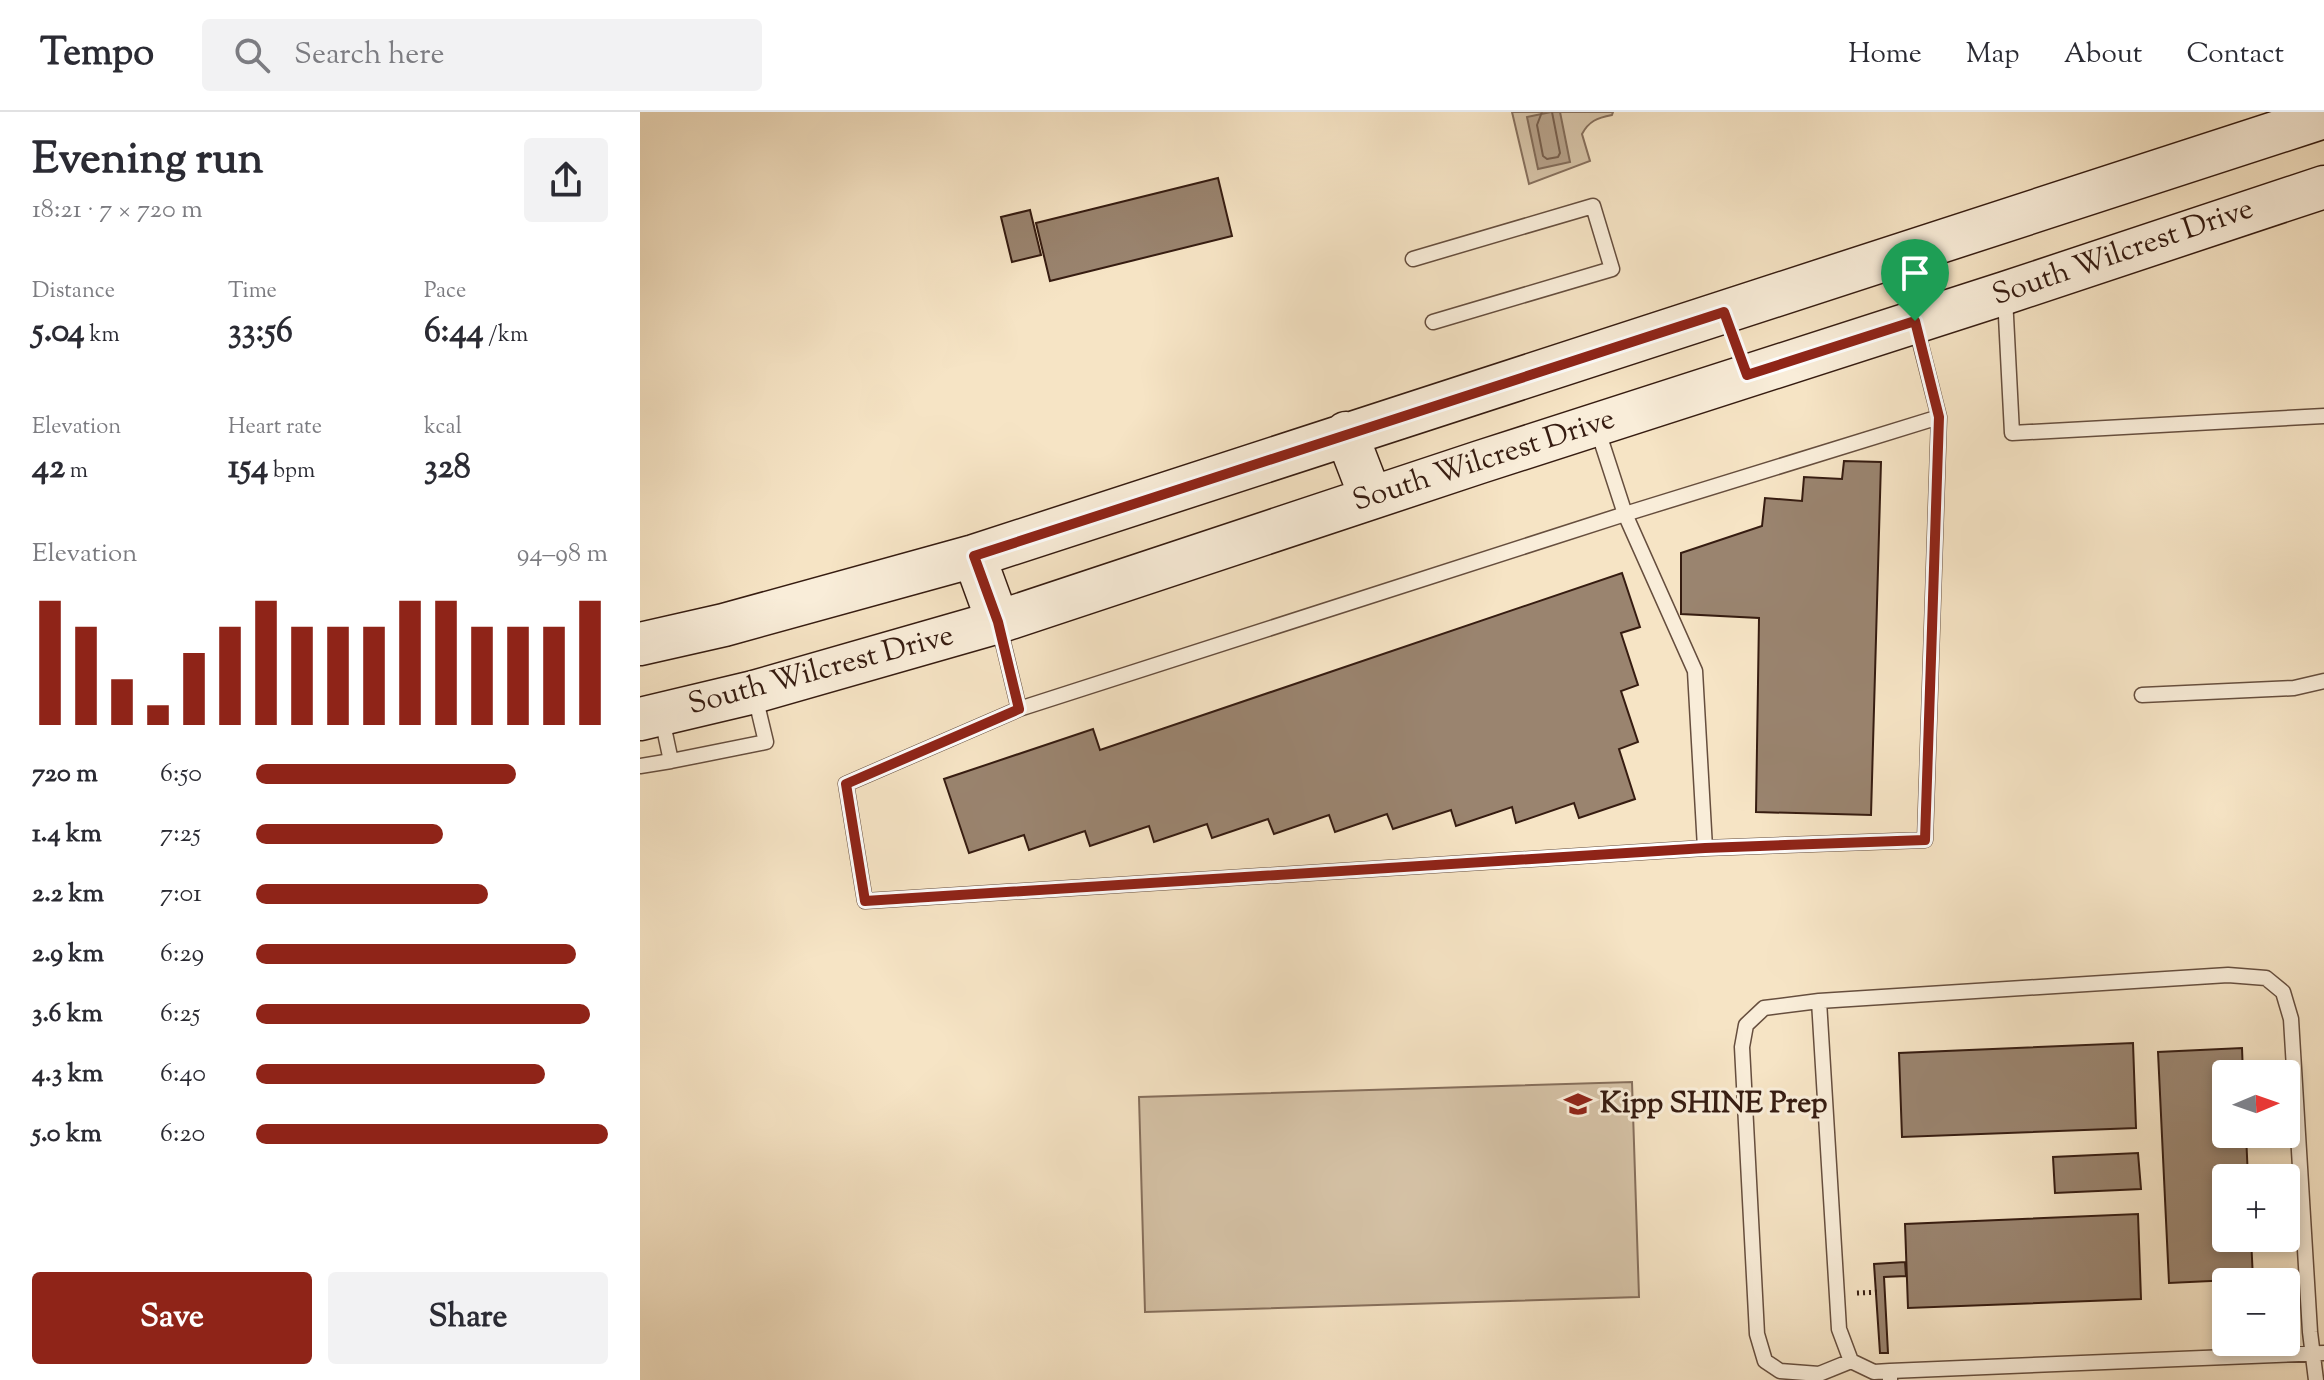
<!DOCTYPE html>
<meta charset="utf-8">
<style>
:root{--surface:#fff;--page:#f2f2f3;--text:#2b2b33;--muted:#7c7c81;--line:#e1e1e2;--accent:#8f2418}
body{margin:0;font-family:"Sorts Mill Goudy",serif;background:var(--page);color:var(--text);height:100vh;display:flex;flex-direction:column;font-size:30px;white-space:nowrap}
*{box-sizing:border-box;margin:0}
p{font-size:26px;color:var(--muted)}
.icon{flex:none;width:44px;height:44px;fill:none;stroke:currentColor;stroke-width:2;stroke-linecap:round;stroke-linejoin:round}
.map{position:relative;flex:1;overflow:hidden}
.drawer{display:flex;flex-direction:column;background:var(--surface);width:640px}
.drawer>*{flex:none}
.needle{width:52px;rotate:88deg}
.fabs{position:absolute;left:1572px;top:948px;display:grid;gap:16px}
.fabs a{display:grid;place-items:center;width:88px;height:88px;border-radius:8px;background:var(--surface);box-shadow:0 4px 12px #0003;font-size:40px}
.pin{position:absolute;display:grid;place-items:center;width:68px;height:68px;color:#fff;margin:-82px -34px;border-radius:50% 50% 50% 0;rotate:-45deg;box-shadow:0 0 8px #0007}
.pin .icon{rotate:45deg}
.round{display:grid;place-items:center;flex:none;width:84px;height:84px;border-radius:8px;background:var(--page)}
.overview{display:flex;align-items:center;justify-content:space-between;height:136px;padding:0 32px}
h1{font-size:44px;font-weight:700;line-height:60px}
.stats{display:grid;grid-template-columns:repeat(3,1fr);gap:12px;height:136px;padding:8px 32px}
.stats div{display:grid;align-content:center}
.stats b{font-size:34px;font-weight:700}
.stats small{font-size:22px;font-weight:400}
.stats p{font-size:22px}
.chart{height:224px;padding:16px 32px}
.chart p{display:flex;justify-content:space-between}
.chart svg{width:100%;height:144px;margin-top:8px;stroke:var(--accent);stroke-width:6}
.primary-button{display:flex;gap:16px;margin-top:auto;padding:16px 32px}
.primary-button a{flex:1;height:92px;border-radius:8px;background:var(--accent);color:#fff;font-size:32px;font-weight:700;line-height:92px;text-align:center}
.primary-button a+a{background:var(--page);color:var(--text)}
ul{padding:0 32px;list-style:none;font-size:26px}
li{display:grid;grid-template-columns:128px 96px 1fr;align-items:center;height:60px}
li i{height:20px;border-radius:10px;background:var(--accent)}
header{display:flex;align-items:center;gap:48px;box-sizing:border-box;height:112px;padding:0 40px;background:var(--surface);border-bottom:2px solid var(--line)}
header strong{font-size:38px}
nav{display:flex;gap:44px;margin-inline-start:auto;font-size:28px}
.search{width:560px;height:72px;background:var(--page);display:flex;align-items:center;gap:20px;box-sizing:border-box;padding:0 28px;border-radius:8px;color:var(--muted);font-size:30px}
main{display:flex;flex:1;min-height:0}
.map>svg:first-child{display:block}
.green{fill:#d5c2a6;stroke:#866f5c;stroke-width:2}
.water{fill:#b5a088;stroke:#826b58;stroke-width:2}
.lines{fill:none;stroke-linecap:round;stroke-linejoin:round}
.shore{stroke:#765e4c;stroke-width:2}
.building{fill:#9a846f;stroke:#361c11;stroke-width:2}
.service-casing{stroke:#664e3e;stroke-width:17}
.secondary-casing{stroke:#361c11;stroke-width:45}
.path{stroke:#361c11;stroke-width:5;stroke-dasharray:2 4;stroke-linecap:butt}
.service{stroke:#f9edd9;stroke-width:14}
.secondary{stroke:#f9edd9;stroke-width:42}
.route-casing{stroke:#fff;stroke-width:16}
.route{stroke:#8f2418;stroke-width:10}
.labels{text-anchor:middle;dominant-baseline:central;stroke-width:6;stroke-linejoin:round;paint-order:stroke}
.street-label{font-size:30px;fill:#361c11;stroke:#f9edd9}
.poi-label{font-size:30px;font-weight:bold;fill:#361c11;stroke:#f9edd9;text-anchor:start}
</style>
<header>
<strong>Tempo</strong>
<div class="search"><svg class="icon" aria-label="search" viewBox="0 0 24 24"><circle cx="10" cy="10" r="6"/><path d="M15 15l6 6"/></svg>Search here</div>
<nav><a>Home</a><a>Map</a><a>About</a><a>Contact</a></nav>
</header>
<main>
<section class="drawer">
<div class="overview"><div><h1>Evening run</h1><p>18:21 · 7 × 720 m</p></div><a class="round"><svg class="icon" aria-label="share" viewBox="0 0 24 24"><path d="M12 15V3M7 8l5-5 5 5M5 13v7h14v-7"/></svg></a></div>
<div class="stats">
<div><p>Distance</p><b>5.04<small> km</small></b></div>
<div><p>Time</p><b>33:56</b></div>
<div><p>Pace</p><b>6:44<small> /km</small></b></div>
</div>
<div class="stats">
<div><p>Elevation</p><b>42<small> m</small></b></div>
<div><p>Heart rate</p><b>154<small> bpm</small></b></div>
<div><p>kcal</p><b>328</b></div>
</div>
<div class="chart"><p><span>Elevation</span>94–98 m</p>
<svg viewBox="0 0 160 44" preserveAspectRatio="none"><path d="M5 44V6M15 44V14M25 44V30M35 44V38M45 44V22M55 44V14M65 44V6M75 44V14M85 44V14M95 44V14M105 44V6M115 44V6M125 44V14M135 44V14M145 44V14M155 44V6"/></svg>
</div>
<ul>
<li><b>720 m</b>6:50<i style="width:74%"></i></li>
<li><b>1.4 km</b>7:25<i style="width:53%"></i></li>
<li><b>2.2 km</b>7:01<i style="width:66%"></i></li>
<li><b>2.9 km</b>6:29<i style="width:91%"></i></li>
<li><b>3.6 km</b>6:25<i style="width:95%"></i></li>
<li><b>4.3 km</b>6:40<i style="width:82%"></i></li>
<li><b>5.0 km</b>6:20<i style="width:100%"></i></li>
</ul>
<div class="primary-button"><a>Save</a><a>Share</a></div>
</section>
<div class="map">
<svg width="1684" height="1268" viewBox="0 0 1684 1268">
<rect width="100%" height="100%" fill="#f6e4c5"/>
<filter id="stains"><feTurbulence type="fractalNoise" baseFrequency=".0025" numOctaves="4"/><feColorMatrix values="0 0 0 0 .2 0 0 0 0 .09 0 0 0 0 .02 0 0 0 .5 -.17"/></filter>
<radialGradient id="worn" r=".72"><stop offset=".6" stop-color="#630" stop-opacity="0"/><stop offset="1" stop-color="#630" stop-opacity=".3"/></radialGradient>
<path class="green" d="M872 0H973L972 3C957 6 949 9 942 22L950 49 889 72Z
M992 970 999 1185 505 1200 499 985Z"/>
<path class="water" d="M911 0H920L930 50 898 57 887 5Z"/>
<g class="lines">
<path class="shore" d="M902 0 897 13 903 44 907 47 918 45 920 41 912 0"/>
</g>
<path class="building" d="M578 66 592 124 410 169 396 111Z
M390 98 401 143 372 150 361 105Z
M1204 349 1241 350 1231 703 1116 700 1119 506 1041 502V441L1122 414 1125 386 1162 389 1164 365 1202 367Z
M982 461 1000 515 981 521 998 573 981 579 998 630 979 637 995 687 939 706 934 691 876 711 872 695 816 714 811 698 753 717 747 702 695 720 689 703 634 722 628 707 572 726 567 712 514 730 509 714 450 734 445 719 389 738 384 723 329 741 304 667 453 617 460 638Z
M1493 931 1496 1016 1262 1025 1259 941Z
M1602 936 1603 962H1586V1022H1606L1608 1066H1586V1126H1611L1613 1167 1529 1171 1518 940Z
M1498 1041 1501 1077 1415 1081 1413 1045Z
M1498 1102 1501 1187 1268 1196 1265 1112Z
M1265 1150 1266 1164 1244 1165 1248 1241H1240L1234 1152Z"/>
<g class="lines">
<g class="service-casing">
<path id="service" d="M773 147 953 94 972 157 793 210
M1365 185 1372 321 1684 304
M1276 214 1299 305 1285 728 1065 736 225 789 206 672 379 597 985 402 1299 305
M957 316 985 402 1055 559 1065 736
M359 514 379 597
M1502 583 1654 576 1684 569
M22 607 31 649 126 630 115 584
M0 654 31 649
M1179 889 1199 1217 1211 1249
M1250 1259 1234 1260 1211 1249 1179 1262 1140 1259 1125 1249 1117 1222 1102 935 1106 913 1124 896 1179 889 1588 863 1626 866 1643 880 1651 907 1670 1220 1676 1268
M1250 1268V1259L1684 1241"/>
</g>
<g class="secondary-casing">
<path id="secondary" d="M706 321 731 386
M334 444 358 510
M0 532 84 513 334 444 1684 5
M0 607 114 580 358 510 840 350 1365 181 1684 75"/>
</g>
<path class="path" d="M1217 1181 1240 1180"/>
<use href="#service" class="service"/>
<use href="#secondary" class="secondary"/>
</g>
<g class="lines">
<g class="route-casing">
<path id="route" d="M1084 200 1107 263 1275 209 1299 305 1285 728 1065 736 225 789 206 672 379 597 358 510 334 444Z"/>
</g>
<use href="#route" class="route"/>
</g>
<defs>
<g id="school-bare" transform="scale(2.16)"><path d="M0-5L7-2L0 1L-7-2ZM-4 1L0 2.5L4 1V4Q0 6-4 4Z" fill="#8f2418" stroke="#f9edd9" stroke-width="2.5" paint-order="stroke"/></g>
</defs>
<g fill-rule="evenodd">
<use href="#school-bare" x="938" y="992"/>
</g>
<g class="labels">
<g class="street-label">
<text transform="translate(1483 141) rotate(-19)">South Wilcrest Drive</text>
<text transform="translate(844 349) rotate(-18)">South Wilcrest Drive</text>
<text transform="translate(181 559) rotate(-15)">South Wilcrest Drive</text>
</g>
<g class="poi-label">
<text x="960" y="992">Kipp SHINE Prep</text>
</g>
</g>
<rect width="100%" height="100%" filter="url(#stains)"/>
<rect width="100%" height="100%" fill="url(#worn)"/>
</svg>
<div class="fabs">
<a><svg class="needle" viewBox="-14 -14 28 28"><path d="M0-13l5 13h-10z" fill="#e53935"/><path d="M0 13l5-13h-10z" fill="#7c7c81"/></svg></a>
<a>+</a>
<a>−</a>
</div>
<div class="pin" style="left:1275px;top:209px;background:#1e9e55"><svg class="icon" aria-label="arrive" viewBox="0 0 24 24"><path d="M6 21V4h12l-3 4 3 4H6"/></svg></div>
</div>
</main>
